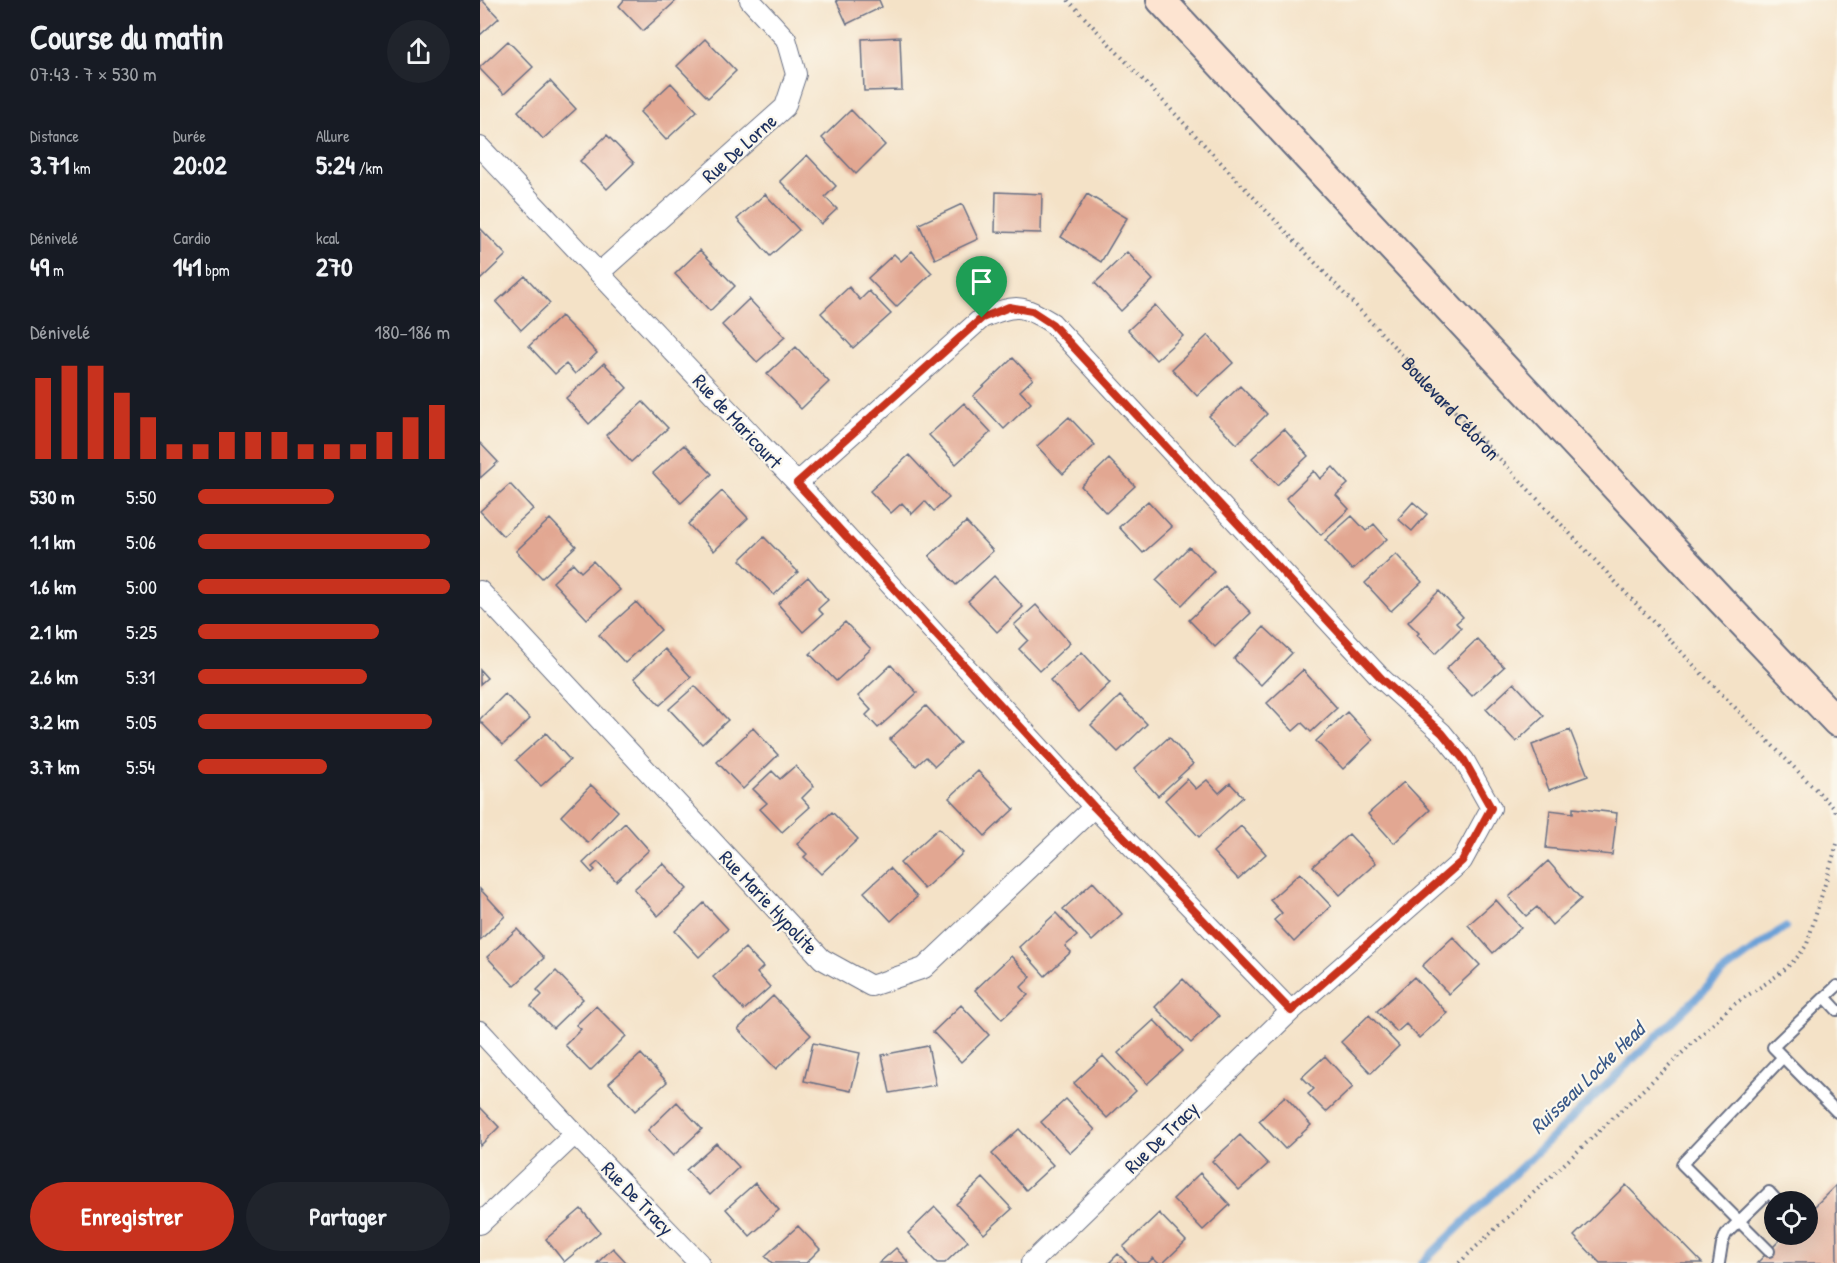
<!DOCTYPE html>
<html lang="fr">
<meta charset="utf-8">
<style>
:root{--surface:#171b24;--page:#20242c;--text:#f1f3f6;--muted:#9ea1a6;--accent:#c8321e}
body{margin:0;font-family:"Patrick Hand",sans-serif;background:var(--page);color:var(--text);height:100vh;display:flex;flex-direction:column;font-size:22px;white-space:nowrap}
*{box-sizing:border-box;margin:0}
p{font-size:20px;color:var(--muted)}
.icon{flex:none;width:33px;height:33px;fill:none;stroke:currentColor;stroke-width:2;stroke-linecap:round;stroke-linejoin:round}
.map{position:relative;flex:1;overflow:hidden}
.panel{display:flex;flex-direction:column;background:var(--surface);width:480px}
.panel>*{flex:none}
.controls{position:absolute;left:1284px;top:1191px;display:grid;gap:12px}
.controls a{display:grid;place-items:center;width:54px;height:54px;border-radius:50%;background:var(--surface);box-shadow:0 6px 24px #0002;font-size:30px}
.pin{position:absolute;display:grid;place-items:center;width:51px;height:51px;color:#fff;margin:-62px -26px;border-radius:50% 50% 50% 0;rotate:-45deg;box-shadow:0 0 6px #0007}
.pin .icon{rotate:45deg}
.round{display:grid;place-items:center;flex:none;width:63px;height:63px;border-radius:32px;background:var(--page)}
.overview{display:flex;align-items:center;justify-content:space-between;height:102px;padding:0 30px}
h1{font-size:33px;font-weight:700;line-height:45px}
.metrics{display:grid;grid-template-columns:repeat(3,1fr);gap:9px;height:102px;padding:6px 30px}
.metrics div{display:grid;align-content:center}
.metrics b{font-size:26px;font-weight:700}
.metrics small{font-size:16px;font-weight:400}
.metrics p{font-size:16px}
.chart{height:168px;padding:12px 30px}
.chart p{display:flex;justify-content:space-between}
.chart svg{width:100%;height:108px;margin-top:6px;stroke:var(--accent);stroke-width:6}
.action{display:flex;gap:12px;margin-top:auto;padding:12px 30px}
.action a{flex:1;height:69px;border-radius:36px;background:var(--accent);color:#fff;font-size:24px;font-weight:700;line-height:69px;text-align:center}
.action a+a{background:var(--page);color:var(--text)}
ul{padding:0 30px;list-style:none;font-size:20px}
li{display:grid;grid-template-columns:96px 72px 1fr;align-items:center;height:45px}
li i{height:15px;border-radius:8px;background:var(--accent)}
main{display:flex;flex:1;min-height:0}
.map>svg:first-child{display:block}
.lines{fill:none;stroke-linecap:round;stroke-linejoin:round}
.stream{stroke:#6aa0d7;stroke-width:8}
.building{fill:#e2a792}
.lane-casing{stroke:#676e83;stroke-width:14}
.street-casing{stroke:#676e83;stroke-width:22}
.secondary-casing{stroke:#676e83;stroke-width:32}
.path{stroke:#676e83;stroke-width:4;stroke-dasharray:1.5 4.5;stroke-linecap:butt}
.lane{stroke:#fff;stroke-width:10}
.street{stroke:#fff;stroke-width:20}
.secondary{stroke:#fde4d1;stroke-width:28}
.route-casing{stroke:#fff;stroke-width:12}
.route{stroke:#c8321e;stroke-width:8}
.labels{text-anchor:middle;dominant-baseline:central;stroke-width:4.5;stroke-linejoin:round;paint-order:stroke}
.street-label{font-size:20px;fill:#1b2f5e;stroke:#fbf7ec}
.water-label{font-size:21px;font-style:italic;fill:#375788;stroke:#fbf7ec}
</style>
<main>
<section class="panel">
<div class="overview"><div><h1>Course du matin</h1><p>07:43 · 7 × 530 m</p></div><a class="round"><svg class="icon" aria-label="share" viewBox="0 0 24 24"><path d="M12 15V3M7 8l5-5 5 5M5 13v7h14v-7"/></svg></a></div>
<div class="metrics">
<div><p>Distance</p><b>3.71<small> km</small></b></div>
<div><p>Durée</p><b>20:02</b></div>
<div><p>Allure</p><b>5:24<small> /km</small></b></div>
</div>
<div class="metrics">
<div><p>Dénivelé</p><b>49<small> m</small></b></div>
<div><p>Cardio</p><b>141<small> bpm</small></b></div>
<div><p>kcal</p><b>270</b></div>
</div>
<div class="chart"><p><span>Dénivelé</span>180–186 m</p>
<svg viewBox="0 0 160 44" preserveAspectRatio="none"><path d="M5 44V11M15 44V6M25 44V6M35 44V17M45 44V27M55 44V38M65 44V38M75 44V33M85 44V33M95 44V33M105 44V38M115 44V38M125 44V38M135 44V33M145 44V27M155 44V22"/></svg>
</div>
<ul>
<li><b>530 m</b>5:50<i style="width:54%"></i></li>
<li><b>1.1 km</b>5:06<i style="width:92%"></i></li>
<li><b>1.6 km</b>5:00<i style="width:100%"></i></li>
<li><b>2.1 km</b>5:25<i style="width:72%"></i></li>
<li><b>2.6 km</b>5:31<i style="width:67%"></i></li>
<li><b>3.2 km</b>5:05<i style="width:93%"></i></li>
<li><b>3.7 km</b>5:54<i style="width:51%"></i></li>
</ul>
<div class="action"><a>Enregistrer</a><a>Partager</a></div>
</section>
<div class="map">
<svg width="1357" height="1263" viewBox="0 0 1357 1263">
<rect width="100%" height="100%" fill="#fbf7ec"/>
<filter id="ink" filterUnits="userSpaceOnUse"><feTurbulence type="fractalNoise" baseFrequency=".0167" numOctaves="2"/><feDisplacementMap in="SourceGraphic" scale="12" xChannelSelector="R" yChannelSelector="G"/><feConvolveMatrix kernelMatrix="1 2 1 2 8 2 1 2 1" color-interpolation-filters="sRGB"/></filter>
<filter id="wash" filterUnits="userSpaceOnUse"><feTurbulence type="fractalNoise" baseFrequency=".008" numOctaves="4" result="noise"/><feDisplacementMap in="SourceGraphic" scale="24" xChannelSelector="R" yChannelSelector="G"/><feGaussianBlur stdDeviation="1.35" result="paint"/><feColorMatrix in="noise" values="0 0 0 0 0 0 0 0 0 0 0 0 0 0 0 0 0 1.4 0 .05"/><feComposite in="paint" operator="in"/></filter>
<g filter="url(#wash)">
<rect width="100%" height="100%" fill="#f4e2c7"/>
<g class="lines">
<path class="stream" d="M942 1263 1242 973 1305 927"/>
</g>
<g id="blocks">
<path class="building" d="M0 0H2L19 18 0 35Z
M144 0H197L163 31 139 6Z
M356 0H399L402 7 367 24Z
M420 37 422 90 384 91 382 39Z
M225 39 256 71 228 98 197 66Z
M28 41 53 67 24 94 0 69V67Z
M70 81 96 109 63 139 38 111Z
M191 83 217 111 186 140 160 112Z
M371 110 405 145 376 174 342 138Z
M127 135 154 163 127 189 100 161Z
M327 155 356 186 345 197 357 209 341 224 300 181Z
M516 192 562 194 561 233 515 232Z
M285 194 319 230 290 256 257 219Z
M607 194 647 218 621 262 581 237Z
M482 204 498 239 455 259 439 224Z
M0 228 26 255 0 280Z
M220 250 255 286 230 311 195 274Z
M432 251 452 273 416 307 388 278 414 254 421 261Z
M647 252 673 280 641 311 615 283Z
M45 276 70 303 41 330 16 302Z
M369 287 380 300 389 291 411 314 373 348 341 313Z
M269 299 305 337 277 362 242 325Z
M675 305 703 336 676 360 648 330Z
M81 316 117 353 95 374 86 364 75 374 49 346Z
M728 335 753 363 717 396 692 369Z
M316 347 349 382 321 409 287 374Z
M533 358 553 379 540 391 551 403 524 429 493 396Z
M124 363 147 388 109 424 86 398Z
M760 386 787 414 757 444 729 416Z
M163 402 188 428 151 462 126 435Z
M484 403 511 432 476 464 449 435Z
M589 417 615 445 583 474 557 446Z
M804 429 828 456 797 485 772 458Z
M0 443 18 462 0 478Z
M204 445 232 474 201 503 173 473Z
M429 455 469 498 454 511 445 501 432 514 422 503 411 513 390 491Z
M629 459 655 486 626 513 601 486Z
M853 467 868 484 856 495 869 509 841 535 806 498 834 471 840 479Z
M30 484 53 509 23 536 0 511Z
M242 491 268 518 234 551 208 524Z
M668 501 692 527 663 553 639 527Z
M933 502 947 514 932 531 918 519Z
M872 516 886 531 894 524 907 539 872 570 845 540Z
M70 519 96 546 62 578 36 551Z
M486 522 513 551 476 585 449 556Z
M284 537 318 572 294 595 260 560Z
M709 547 734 572 702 605 676 580Z
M916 554 942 582 911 611 885 583Z
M113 561 140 590 107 619 73 582 93 563 101 572Z
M514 576 543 607 517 632 488 601Z
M328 577 348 600 338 609 343 614 323 632 298 604Z
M745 586 771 613 735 647 709 620Z
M959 591 983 617 976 623 981 628 955 654 937 635 939 633 928 622Z
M156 602 181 630 145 663 119 635Z
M556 605 590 643 560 671 539 649 548 640 534 625Z
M365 622 391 649 356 681 330 654Z
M784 627 812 653 781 685 754 659Z
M997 639 1024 667 992 696 966 669Z
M185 649 211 677 180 705 154 678Z
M602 652 630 683 599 712 570 680Z
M411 665 437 693 398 728 386 715 391 710 378 696Z
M0 670 7 678 0 684Z
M823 670 857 708 831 732 822 723 813 731 787 703Z
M1034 683 1064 716 1036 742 1006 709Z
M215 686 248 720 222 744 189 709Z
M25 694 50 719 23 745 0 721V719Z
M640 696 667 724 638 752 611 725Z
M446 706 480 743 455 766 446 757 436 766 410 739Z
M867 712 893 740 863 769 836 741Z
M273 728 298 755 263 789 237 762Z
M1090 730 1108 776 1069 790 1052 745Z
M66 733 90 760 61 786 36 760Z
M689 737 713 764 678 796 654 769Z
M315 766 334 786 322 798 330 807 302 832 280 809 287 803 273 789 292 771 300 779Z
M498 771 534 809 505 836 469 798Z
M707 779 716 789 727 780 739 793 750 783 763 797 719 837 685 800Z
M924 782 950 810 914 843 888 814Z
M111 785 138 811 108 843 81 816Z
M1093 808 1137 813 1132 855 1066 848 1070 810 1093 813Z
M352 812 378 839 341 874 324 857 327 854 317 844Z
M145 823 169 850 136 881 118 862 112 867 115 870 112 873 103 863Z
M761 826 786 854 758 879 733 852Z
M459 828 483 853 444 889 420 863Z
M869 834 896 863 860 895 833 866Z
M1068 861 1101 899 1072 925 1057 907 1046 916 1029 897Z
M183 863 207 889 178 916 154 889Z
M410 868 437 897 411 921 384 892Z
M820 873 851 906 814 942 794 920 802 913 790 900Z
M613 882 642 914 612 941 583 909Z
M0 889 25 916 0 940Z
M1016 900 1041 928 1013 953 988 925Z
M224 903 248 929 219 957 195 931Z
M576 913 597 936 585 946 591 952 565 976 539 947Z
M37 929 64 958 34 986 7 957Z
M973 937 1000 965 969 994 942 966Z
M265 948 283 967 277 973 290 987 264 1010 233 977Z
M531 956 551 977 541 987 548 995 522 1019 495 990Z
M76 971 103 999 73 1028 51 1006 62 995 57 990Z
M934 977 967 1013 939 1038 926 1024 917 1032 897 1011Z
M703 979 739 1016 711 1043 675 1007Z
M293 996 331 1035 296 1069 258 1029Z
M481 1005 509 1035 481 1062 453 1032Z
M116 1006 146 1036 110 1071 85 1045 101 1029 96 1025Z
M889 1015 919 1046 891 1073 861 1042Z
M674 1020 703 1051 667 1084 638 1053Z
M333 1043 380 1053 371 1091 324 1081Z
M448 1046 456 1085 410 1093 402 1055Z
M161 1054 187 1082 155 1111 129 1083Z
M623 1056 656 1091 627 1118 594 1083Z
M845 1056 873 1087 846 1112 828 1094 834 1089 822 1077Z
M805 1096 831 1125 805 1149 779 1121Z
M586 1099 615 1130 590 1153 561 1122Z
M197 1102 222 1129 193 1156 168 1130Z
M0 1107 19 1127 0 1146Z
M539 1129 573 1165 546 1190 512 1154Z
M760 1135 788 1164 759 1190 732 1161Z
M236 1143 259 1167 230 1195 206 1170Z
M720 1173 750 1205 723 1230 693 1199Z
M503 1178 532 1209 504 1234 476 1204Z
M275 1183 299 1210 270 1236 246 1209Z
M1146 1185 1222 1263H1120L1094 1236Z
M1356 1185 1357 1263H1277L1306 1234H1328V1213Z
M455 1207 488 1241 465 1263H457L428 1233Z
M101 1209 120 1232 84 1262 66 1239Z
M679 1213 706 1241 683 1263H678L673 1258 668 1263H658L643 1247Z
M318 1226 340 1249 326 1263H292L285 1256Z
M133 1248 147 1263H117Z
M416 1248 429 1263H399Z
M638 1254 647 1263H629Z"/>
</g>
</g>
<g filter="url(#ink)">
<use href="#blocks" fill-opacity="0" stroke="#676e83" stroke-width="1.5"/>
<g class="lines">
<g class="lane-casing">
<path id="lane" d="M1357 986 1345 997 1357 1010
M1345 997 1293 1047 1357 1112
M1289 1251 1202 1164 1303 1057
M1239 1263 1242 1244 1246 1234 1289 1192 1298 1202"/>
</g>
<g class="street-casing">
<path id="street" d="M0 147 317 483 614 807 811 1011
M120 272 305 107 316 74 306 39 270 0
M317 483 502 318C536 304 541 304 572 323L902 679 962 733 984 760 1011 808 982 861 811 1011 551 1263
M0 591 342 959 391 986 444 968 614 807
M0 1031 95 1134 219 1263
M0 1224 95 1134"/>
</g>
<g class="secondary-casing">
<path id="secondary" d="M681 0 1242 601 1357 722"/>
</g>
<g class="path">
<path id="s1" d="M588 0 1223 675 1353 807 1357 814"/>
<path d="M979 1263 1252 1006C1278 987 1309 973 1327 944L1357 844"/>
</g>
<use href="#lane" class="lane"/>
<use href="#street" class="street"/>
<use href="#secondary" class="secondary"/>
</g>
</g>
<g class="lines" filter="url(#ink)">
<g class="route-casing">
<path id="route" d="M529 307 552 311 572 324 902 679 962 733 984 760 1011 808 982 861 811 1011 614 807 317 483 502 318Z"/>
</g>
<use href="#route" class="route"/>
</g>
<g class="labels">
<g class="street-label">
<text transform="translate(259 148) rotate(-42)">Rue De Lorne</text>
<text stroke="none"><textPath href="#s1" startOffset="560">Boulevard Céloron</textPath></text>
<text transform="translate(258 421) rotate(47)">Rue de Maricourt</text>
<text transform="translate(289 902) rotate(47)">Rue Marie Hypolite</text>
<text transform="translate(681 1137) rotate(-44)">Rue De Tracy</text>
<text transform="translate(158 1198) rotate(46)">Rue De Tracy</text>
</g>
<g class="water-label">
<text transform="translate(1107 1078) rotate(-44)">Ruisseau Locke Head</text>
</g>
</g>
</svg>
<div class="controls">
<a><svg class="icon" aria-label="locate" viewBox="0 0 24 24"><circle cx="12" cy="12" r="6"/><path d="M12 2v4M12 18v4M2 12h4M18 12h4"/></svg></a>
</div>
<div class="pin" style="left:502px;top:318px;background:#1e9e55"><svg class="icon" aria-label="arrive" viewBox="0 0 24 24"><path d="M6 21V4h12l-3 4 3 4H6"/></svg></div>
</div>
</main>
